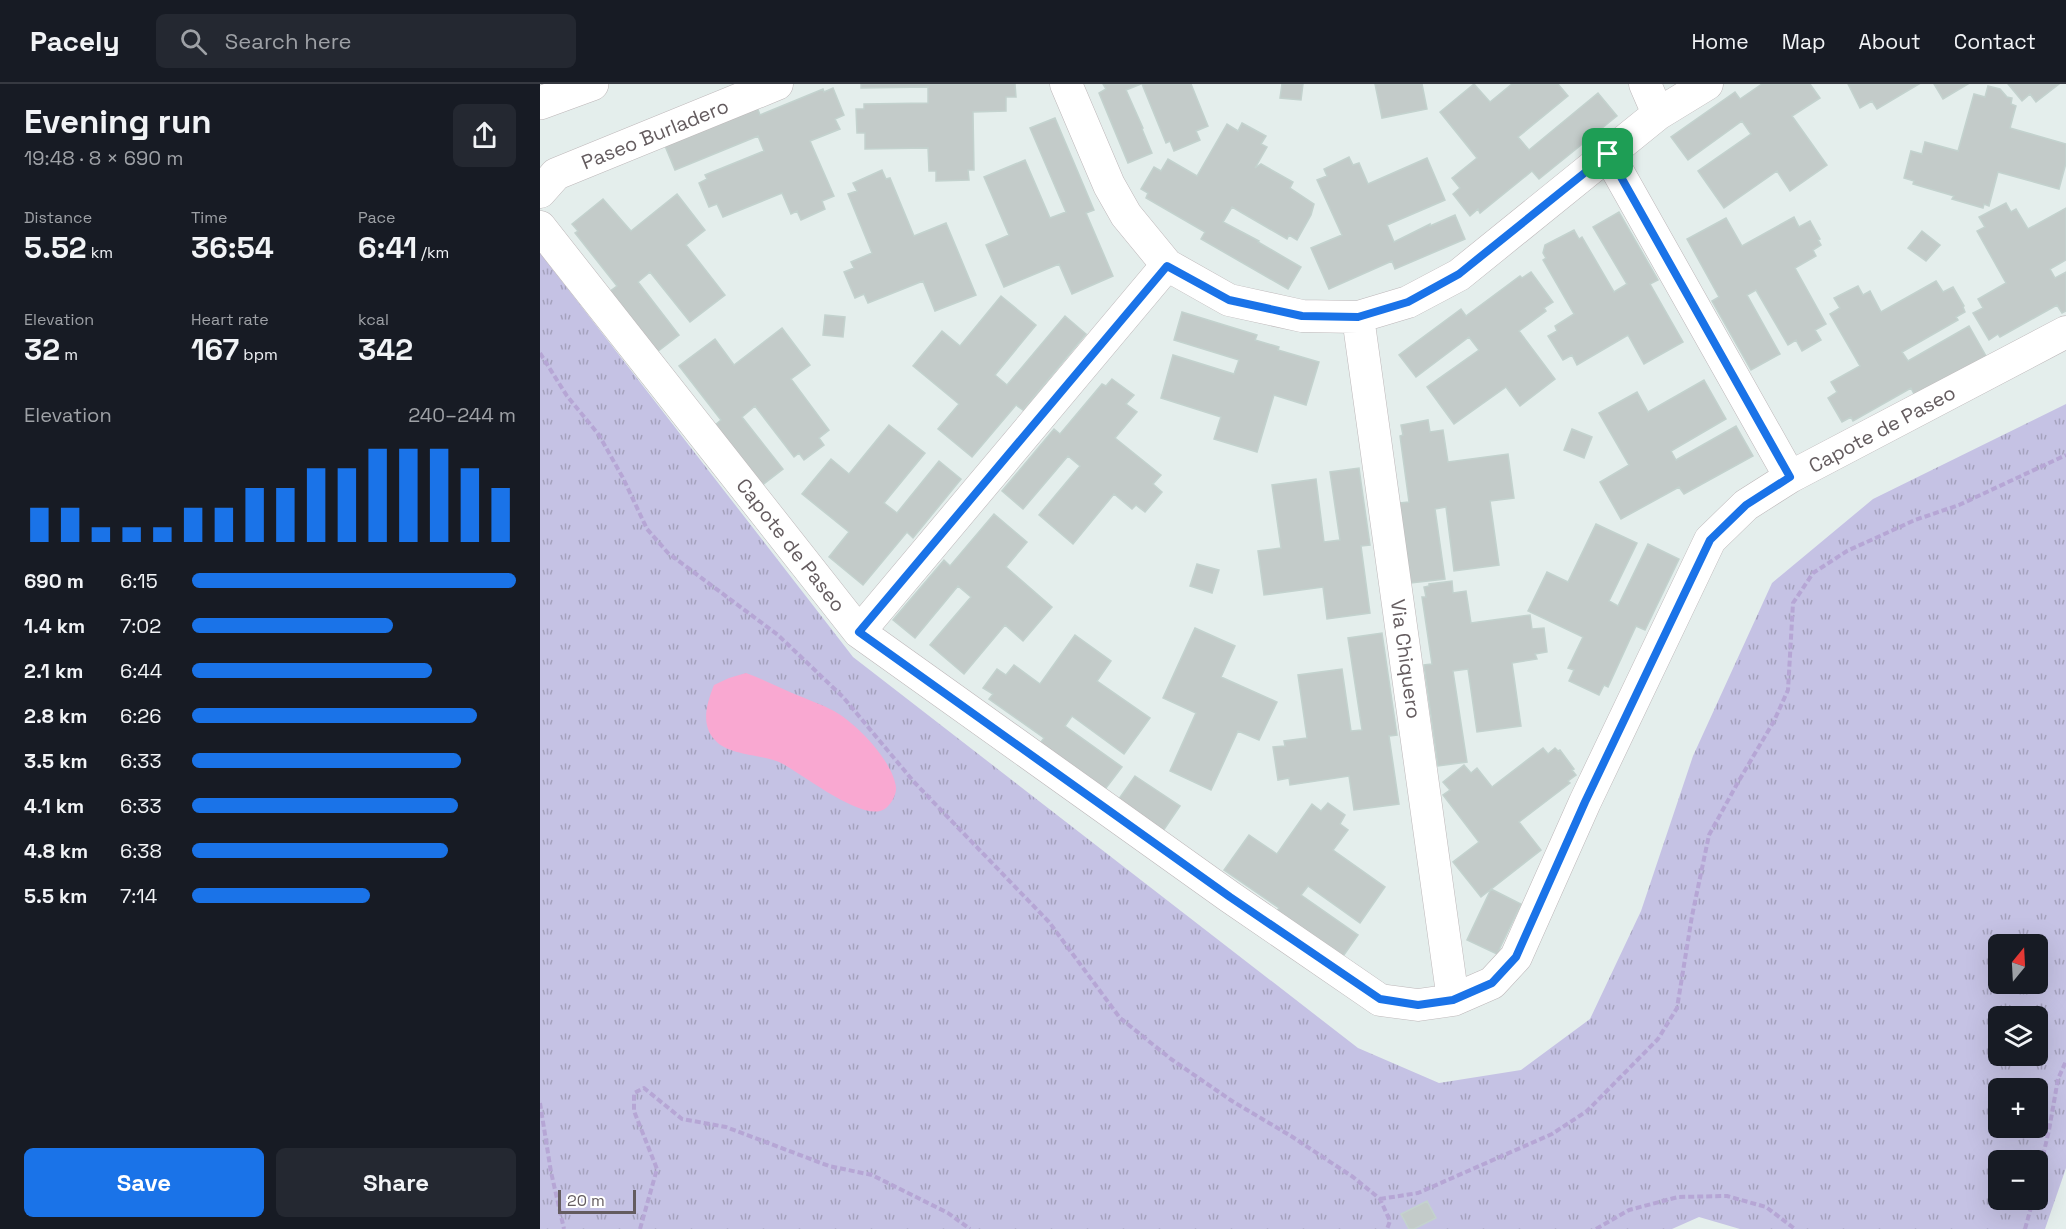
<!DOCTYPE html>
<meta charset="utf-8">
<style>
:root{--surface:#171b24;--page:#242831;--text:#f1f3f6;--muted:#9ea1a6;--line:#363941;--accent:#1a73e8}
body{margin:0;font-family:"Space Grotesk",sans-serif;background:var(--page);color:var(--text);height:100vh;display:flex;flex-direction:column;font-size:22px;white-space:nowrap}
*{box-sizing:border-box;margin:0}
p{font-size:20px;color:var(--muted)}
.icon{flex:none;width:33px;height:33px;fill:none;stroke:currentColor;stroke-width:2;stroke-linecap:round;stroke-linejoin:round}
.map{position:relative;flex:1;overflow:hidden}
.panel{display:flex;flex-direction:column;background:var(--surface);width:540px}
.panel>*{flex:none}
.needle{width:39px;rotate:18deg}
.buttons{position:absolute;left:1448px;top:850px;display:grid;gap:12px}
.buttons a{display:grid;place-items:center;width:60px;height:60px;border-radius:9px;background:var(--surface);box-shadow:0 6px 24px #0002;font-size:30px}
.scale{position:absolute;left:18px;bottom:15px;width:78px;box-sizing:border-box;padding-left:6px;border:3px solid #645c5f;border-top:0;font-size:16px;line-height:21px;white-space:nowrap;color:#645c5f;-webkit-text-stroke:4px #fff;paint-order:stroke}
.pin{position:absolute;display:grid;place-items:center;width:51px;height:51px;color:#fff;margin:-26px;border-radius:12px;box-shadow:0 3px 9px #0006}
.round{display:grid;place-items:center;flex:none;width:63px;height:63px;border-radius:9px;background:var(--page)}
.head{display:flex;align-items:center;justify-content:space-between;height:102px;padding:0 24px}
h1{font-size:33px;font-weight:700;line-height:45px}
.stats{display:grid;grid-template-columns:repeat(3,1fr);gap:9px;height:102px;padding:6px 24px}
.stats div{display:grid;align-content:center}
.stats b{font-size:30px;font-weight:700}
.stats small{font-size:16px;font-weight:400}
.stats p{font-size:16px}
.chart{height:168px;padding:12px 24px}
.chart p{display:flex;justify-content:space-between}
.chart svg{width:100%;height:108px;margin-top:6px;stroke:var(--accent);stroke-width:6}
.primary-button{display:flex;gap:12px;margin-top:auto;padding:12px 24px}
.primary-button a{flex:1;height:69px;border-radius:9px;background:var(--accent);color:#fff;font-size:24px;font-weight:700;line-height:69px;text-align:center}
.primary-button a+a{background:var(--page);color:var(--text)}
ul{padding:0 24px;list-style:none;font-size:20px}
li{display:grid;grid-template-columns:96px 72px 1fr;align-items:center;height:45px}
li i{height:15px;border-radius:8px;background:var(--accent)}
header{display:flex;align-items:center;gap:36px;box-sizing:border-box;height:84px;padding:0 30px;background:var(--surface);border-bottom:2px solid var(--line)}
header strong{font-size:28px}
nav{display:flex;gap:33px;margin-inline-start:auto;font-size:21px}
.search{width:420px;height:54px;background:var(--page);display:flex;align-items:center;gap:15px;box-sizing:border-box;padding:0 21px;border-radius:9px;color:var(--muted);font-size:22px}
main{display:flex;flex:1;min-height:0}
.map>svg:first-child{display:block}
.grass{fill:url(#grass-tufts);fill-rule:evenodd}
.water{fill:#f9a8d1}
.building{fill:#c3cbc9;stroke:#c3d2ce;stroke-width:1.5}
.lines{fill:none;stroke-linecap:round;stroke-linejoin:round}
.minor-casing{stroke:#bdb7b9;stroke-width:33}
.secondary-casing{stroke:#bdb6b8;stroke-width:34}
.path{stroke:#b6a6d5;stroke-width:4;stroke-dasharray:6 3;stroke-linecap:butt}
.minor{stroke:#fff;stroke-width:32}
.secondary{stroke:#fff;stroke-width:33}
.route-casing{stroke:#fff;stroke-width:12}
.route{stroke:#1a73e8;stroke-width:8}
.labels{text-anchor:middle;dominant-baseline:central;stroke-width:4.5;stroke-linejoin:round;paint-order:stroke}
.street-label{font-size:20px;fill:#645c5f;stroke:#fff}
</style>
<header>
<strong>Pacely</strong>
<div class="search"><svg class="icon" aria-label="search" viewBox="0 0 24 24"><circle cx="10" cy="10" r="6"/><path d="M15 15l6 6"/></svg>Search here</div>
<nav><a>Home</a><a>Map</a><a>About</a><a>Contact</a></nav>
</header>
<main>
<section class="panel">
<div class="head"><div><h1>Evening run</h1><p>19:48 · 8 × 690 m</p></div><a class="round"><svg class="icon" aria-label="share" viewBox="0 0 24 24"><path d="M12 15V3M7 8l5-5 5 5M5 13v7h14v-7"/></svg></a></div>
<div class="stats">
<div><p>Distance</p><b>5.52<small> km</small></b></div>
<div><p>Time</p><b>36:54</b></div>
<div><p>Pace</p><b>6:41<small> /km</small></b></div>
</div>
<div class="stats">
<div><p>Elevation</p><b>32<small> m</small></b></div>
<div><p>Heart rate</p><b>167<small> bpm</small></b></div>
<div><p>kcal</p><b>342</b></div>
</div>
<div class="chart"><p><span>Elevation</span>240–244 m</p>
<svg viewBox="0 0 160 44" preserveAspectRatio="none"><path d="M5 44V30M15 44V30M25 44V38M35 44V38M45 44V38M55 44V30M65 44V30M75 44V22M85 44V22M95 44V14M105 44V14M115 44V6M125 44V6M135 44V6M145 44V14M155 44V22"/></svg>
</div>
<ul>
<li><b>690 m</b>6:15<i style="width:100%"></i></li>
<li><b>1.4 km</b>7:02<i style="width:62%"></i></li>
<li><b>2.1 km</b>6:44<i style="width:74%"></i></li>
<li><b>2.8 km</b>6:26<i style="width:88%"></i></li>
<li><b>3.5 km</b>6:33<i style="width:83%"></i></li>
<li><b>4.1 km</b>6:33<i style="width:82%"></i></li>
<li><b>4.8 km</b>6:38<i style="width:79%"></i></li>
<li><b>5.5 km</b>7:14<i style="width:55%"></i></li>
</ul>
<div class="primary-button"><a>Save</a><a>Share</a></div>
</section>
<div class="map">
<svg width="1526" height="1145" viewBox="0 0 1526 1145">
<defs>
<pattern id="grass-tufts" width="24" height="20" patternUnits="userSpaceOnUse" patternTransform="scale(1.5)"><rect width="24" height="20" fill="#c5c2e4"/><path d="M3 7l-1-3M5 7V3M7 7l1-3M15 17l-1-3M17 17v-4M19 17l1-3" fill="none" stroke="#a4a1bc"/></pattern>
</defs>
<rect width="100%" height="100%" fill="#e4eeec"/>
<path class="grass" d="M0 169 313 573 818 964 899 999 981 986 1050 935 1101 827 1153 672 1232 499 1333 415 1526 320V1084L1505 1145H1200L1159 1133 1132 1145H0ZM1458 861H1497V900H1458ZM1458 933H1497V972H1458ZM1458 1005H1497V1044H1458ZM1458 1077H1497V1116H1458Z"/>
<path class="water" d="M206 589C222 595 237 602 252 609 266 615 281 620 294 627 317 640 352 676 356 703 357 711 349 725 340 727 317 733 263 691 243 680 224 670 188 672 175 656 160 640 167 619 174 601L189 594Z"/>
<path class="building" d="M321 0H475L476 13H466V27L433 28 434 86H428L429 96 396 97V87H389L388 64 325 65V49H317L316 25H324V20L388 19V3L321 4Z
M563 0H601L586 6 603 44 602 45 612 69 588 79 559 9 566 5Z
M602 0H651L668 42 656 47 660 56 634 67 630 57 626 59Z
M742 0H763L761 16 740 14Z
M835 0H882L887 25 842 34Z
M934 0 950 18 972 0H1018L1028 12 978 53 989 66 1058 9 1077 32 999 95 992 87 940 129 938 125 930 132 913 110 920 104 912 94 937 74 900 28Z
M1222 0H1270L1280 14 1252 32 1287 81 1250 107 1237 87 1184 124 1158 87 1211 50 1202 37 1148 76 1131 53 1195 8 1200 15Z
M1308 0H1379L1337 25 1332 17 1320 24Z
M1394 0H1428L1403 15Z
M1468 0H1519L1496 18 1490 10 1482 17Z
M1448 2 1460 5 1467 13 1472 14 1471 20 1476 22 1470 44 1526 60V79L1519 105 1458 88 1449 122 1444 120 1443 124 1412 115 1414 112 1373 100 1374 97 1364 94 1371 67 1382 70 1385 58 1418 67 1434 10 1445 13Z
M293 4 304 31 295 35 300 45 270 57 294 112 282 117 285 125 261 136 257 127 251 130 242 109 183 133 177 120 169 123 159 99 167 95 165 91 224 67 218 52 135 86 125 62 217 23 220 31 283 5 284 8Z
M515 34 554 126 546 129 573 192 532 210 519 180 464 203 446 161 469 151 444 93 485 76 510 134 526 128 490 44Z
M702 39 726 52 721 60 727 63 715 84 721 80 753 98 750 104 774 120 771 131 757 156 749 151 747 155 692 123 683 138 719 157 718 158 761 183 748 205 661 155 665 148 606 114 608 109 601 105 614 83 621 87 628 75 657 92 687 40 698 47Z
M809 73 813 81 819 79 828 100 887 74 905 116 847 141 854 158 890 140V142L915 131 925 155 855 185 852 177 789 205 771 164 802 151 777 96 787 92 784 85Z
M342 86 346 95 350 94 374 152 406 139 436 211 395 227 383 197 328 219 324 210 315 214 304 188 314 184 311 178 332 169 308 110 317 107 313 99Z
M137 110 165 146 146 161 185 211 150 238 110 188 98 198 139 251 117 268 69 208 77 202 35 149 38 147 32 140 63 115 91 147Z
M1466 119 1471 128 1476 125 1488 145 1526 124V176L1510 185 1515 194 1526 188V227L1522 229 1517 221 1460 253 1458 250 1449 256 1433 229 1443 224 1438 215 1466 199 1437 147 1445 143 1439 133Z
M1079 128 1118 196 1110 200 1143 258 1104 280 1088 251 1037 281 1032 271 1023 276 1008 252 1017 247 1015 242 1034 230 1003 176 1006 174 1003 169 1005 161 1034 146 1039 155 1042 153 1074 208 1087 200 1053 143Z
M1254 133 1259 143 1270 137 1280 155 1278 156 1281 161 1273 166 1276 172 1255 184 1286 240 1275 246 1281 256 1262 267 1256 256 1248 261 1216 206 1207 211 1240 270 1211 286 1172 217 1179 213 1147 155 1186 134 1202 162Z
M1382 147 1400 161 1386 177 1368 164Z
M991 188 1013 218 1004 224 1006 227 979 247 1015 295 980 322 966 303 914 340 887 303 939 266 929 253 876 293 859 271 921 225 926 232 980 192 982 194Z
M1396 197 1403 208 1413 203 1424 222 1423 223 1425 228 1416 233 1418 236 1362 268 1368 277 1429 242 1446 272 1375 312 1371 304 1313 337 1311 333 1302 338 1288 314 1297 308 1291 298 1320 282 1290 230 1300 224 1294 214 1318 202 1323 211 1330 207 1341 228Z
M461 212 496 241 455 291 467 301 525 232 546 250 483 326 476 321 432 373 398 345 419 320 373 282 402 247 420 262Z
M642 228 717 251 715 256 739 263 738 266 779 278 766 321 734 311 717 368 674 355 681 333 621 314 633 271 694 290 699 276 634 256Z
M285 231 305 233 303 253 283 251Z
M242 244 270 281 251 295 289 346 279 354 284 361 264 376 259 369 254 373 215 322 202 333 243 385 221 402 175 341 181 336 139 282 175 255 194 281Z
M572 295 594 311 586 320 597 328 575 354 621 391 613 400 622 408 605 428 596 421 592 425 574 410 533 460 499 431 540 382 528 372 483 425 462 407 514 345 520 350 562 300 566 302Z
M1164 296 1186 335 1131 367 1136 376 1196 342 1213 372 1144 410 1139 403 1081 435 1060 398 1089 381 1059 329 1097 308 1108 328Z
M888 336 890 348 903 346 908 378 968 370 974 414 950 417 959 481 914 487 906 423 895 425 905 495 871 499 860 419 869 418 860 352 863 351 861 341Z
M349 341 385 369 344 419 357 429 399 377 421 395 373 454 367 448 323 501 289 473 309 448 262 410 291 375 309 390Z
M1032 345 1052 353 1044 374 1024 366Z
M819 384 830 461 821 462 830 529 787 535 783 503 724 511 718 467 741 464 732 401 776 395 784 458 800 456 790 388Z
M454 430 487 458 466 483 512 523 483 557 465 541 424 590 390 561 431 513 418 502 375 554 353 536 404 476 410 482Z
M1056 440 1097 459 1069 517 1078 522 1108 460 1139 475 1105 546 1096 542 1068 603 1064 601 1059 611 1029 597 1034 586 1028 584 1043 553 988 527 1007 488 1028 498Z
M657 480 679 486 672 509 650 502Z
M912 497 913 509 926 507 931 539 990 531 992 545 1004 544 1007 568 995 570 997 575 972 579 981 642 937 648 928 585 913 587 927 678 898 682 884 581 892 580 882 513H886L884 503 889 502V500Z
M655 544 695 562 681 593 737 618 719 656 698 647 671 706 630 687 656 629 623 614Z
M842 549 857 651 849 652 859 720 814 726 809 692 750 701 749 694 738 696 733 663 745 662 744 657 767 654 758 591 802 585 811 647 822 646 808 554Z
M535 551 571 577 557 597 610 634 584 670 532 632 525 642 582 683 563 708 498 662 504 654 449 615 453 610 443 604 457 585 466 591 474 581 500 600Z
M1003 664 1008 670 1015 664 1018 667 1020 666 1034 685 1032 686 1036 691 1028 697 1030 699 979 738 1001 766 941 813 913 778 939 758 903 711 910 706 903 698 924 681 931 689 937 684 952 703Z
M595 692 640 722 621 750 576 719Z
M788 719 805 731 800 740 808 746 793 766 845 803 820 839 768 802 761 811 818 851 799 878 733 832 739 824 684 786 709 751 737 770 772 720 781 727Z
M951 805 981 820 957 870 927 856Z
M887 1117 896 1134 874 1145H869L861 1130Z"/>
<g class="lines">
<g class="minor-casing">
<path id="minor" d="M526 0 569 101 586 131 627 181 689 216 762 232 818 233 868 218 919 191 1118 30 1167 0
M1105 0 1118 30
M1068 70 1250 393
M0 108 16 90 237 0
M0 143 319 548 690 813 840 916 878 921 913 916 952 899 976 873 1045 718 1170 456 1206 421 1250 393 1526 248
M818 233 913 916
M319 548 627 181"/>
</g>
<g class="secondary-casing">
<path id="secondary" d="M0 19 52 0"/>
</g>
<path class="path" d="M0 269 27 312 59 351 83 394 107 445 128 469 238 551 303 613 374 698 509 838 580 934 631 975 692 1017 751 1052 813 1093 840 1115 850 1137 847 1145
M0 1019 11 1088 24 1145
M1497 1098 1509 1046 1518 995 1526 977
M840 1115 878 1109 1012 1050 1047 1027 1118 955 1137 924 1152 832 1169 751 1197 700 1234 637 1248 606 1253 519 1273 489 1307 467 1375 436 1419 421 1526 371
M100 1145 117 1085 94 1027V1009L104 1004 142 1035 186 1043 289 1082 332 1091 408 1129 430 1145
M1056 1145 1089 1126 1138 1113 1187 1112 1226 1123 1255 1145
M1485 1145 1493 1116"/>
<use href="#minor" class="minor"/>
<use href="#secondary" class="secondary"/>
</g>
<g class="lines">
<g class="route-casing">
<path id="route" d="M1068 70 1250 393 1206 421 1170 456 1045 718 976 873 952 899 913 916 878 921 840 915 690 813 319 548 627 182 689 216 762 232 818 233 868 218 919 190Z"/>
</g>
<use href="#route" class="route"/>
</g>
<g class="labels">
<g class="street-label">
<text transform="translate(115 50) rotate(-22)">Paseo Burladero</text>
<text transform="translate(1342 345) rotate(-28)">Capote de Paseo</text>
<text transform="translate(251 461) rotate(52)">Capote de Paseo</text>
<text transform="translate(866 575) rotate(82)">Via Chiquero</text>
</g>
</g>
</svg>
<div class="buttons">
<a><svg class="needle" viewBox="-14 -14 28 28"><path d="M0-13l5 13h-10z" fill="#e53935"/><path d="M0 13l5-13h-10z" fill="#9ea1a6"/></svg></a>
<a><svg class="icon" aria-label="layers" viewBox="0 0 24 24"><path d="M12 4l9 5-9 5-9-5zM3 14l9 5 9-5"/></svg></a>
<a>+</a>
<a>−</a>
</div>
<div class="scale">20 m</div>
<div class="pin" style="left:1068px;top:70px;background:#1e9e55"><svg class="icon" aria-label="arrive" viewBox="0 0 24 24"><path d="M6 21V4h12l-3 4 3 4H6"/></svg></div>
</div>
</main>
